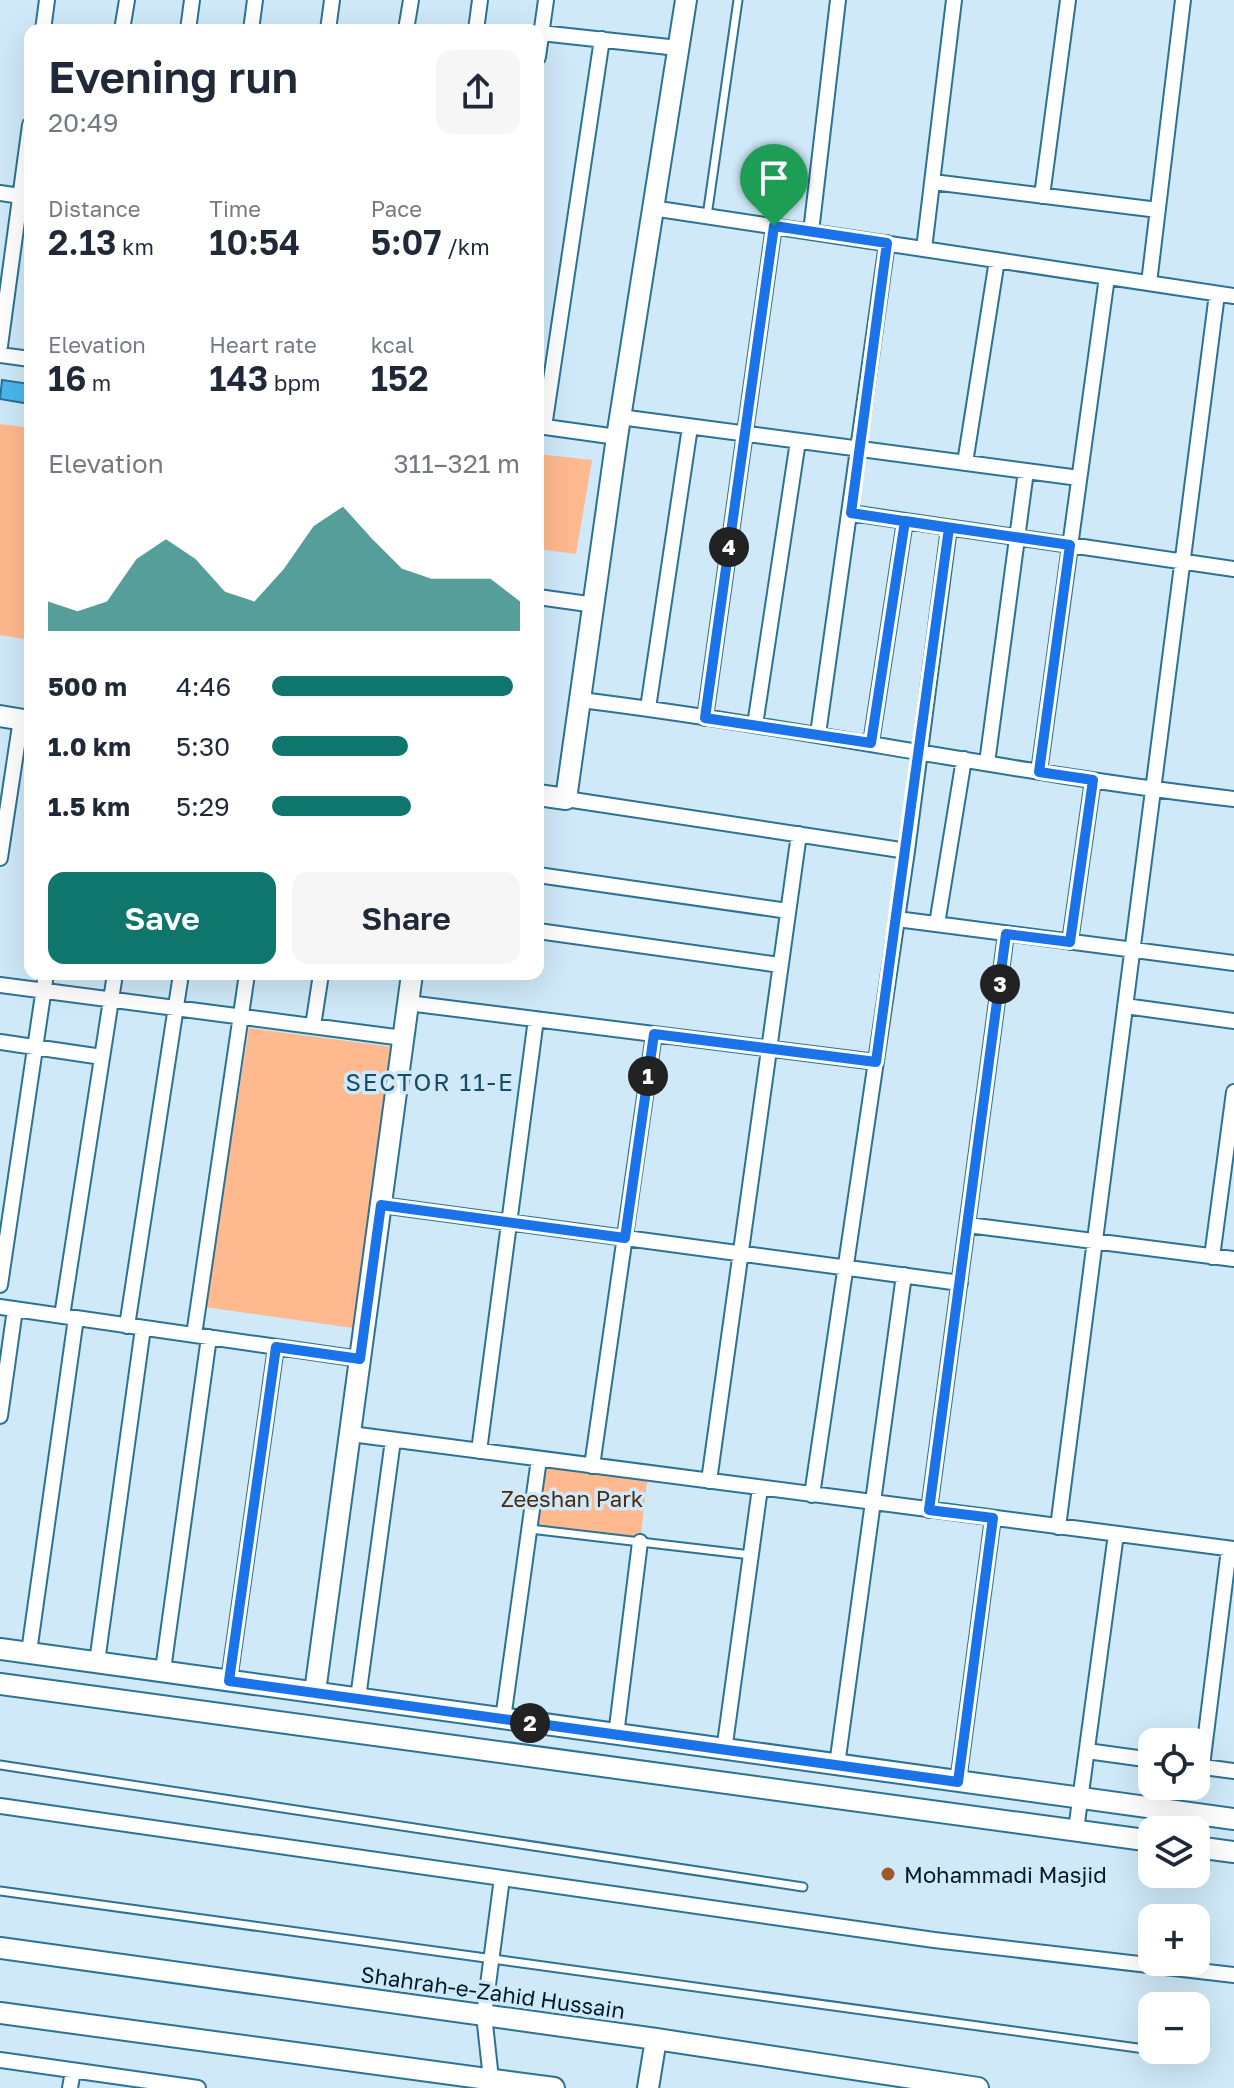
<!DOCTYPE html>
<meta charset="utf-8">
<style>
:root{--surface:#fff;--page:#f6f6f7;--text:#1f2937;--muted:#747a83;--accent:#0f766e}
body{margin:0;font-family:"Golos Text",sans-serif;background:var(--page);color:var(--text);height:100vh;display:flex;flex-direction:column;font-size:30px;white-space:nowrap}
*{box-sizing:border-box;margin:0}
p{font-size:26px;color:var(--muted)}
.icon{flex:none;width:44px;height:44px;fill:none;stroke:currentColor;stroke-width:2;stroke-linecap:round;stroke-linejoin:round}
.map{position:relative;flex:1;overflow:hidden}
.side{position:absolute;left:24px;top:24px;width:520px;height:956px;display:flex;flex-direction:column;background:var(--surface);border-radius:16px;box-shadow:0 8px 32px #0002}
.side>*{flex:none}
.fabs{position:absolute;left:1138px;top:1728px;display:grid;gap:16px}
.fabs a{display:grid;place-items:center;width:72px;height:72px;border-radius:16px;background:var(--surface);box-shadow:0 8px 32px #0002;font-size:40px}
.pin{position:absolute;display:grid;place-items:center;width:68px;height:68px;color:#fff;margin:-82px -34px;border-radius:50% 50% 50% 0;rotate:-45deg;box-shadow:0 0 8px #0007}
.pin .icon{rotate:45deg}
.km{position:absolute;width:40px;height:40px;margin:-20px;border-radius:50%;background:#222;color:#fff;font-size:22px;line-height:40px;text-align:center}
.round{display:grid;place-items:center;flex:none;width:84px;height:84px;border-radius:16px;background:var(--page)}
.summary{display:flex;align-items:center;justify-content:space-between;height:136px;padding:0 24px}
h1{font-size:44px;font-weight:600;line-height:60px}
.stats{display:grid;grid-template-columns:repeat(3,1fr);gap:12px;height:136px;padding:8px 24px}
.stats div{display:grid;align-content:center}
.stats b{font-size:34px;font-weight:600}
.stats small{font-size:22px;font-weight:400}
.stats p{font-size:22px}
.chart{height:224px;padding:16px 24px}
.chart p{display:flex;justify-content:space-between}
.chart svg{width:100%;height:144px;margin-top:8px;fill:var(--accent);opacity:.7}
.button{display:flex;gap:16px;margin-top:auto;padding:16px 24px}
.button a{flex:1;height:92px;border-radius:16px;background:var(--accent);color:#fff;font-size:32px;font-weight:600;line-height:92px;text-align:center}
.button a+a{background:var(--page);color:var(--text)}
ul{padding:0 24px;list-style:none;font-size:26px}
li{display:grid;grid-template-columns:128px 96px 1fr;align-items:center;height:60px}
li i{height:20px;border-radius:10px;background:var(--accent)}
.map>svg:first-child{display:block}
.green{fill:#ffb98e}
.building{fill:#48b8ec;stroke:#2a7091;stroke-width:2}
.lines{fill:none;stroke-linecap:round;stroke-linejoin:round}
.lane-casing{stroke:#2c7293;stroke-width:11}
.street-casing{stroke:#2c7293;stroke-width:18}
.secondary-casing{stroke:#2c7293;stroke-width:24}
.lane{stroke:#fff;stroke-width:7}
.street{stroke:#fff;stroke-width:14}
.secondary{stroke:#fff;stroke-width:20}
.route-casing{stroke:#fff;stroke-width:16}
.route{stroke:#1a73e8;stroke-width:10}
.poi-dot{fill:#9d592a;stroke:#cfe9f8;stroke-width:3}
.labels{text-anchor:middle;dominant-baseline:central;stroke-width:7;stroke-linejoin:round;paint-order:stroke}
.park-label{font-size:22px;fill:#4a2811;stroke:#cfe9f8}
.poi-label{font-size:22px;fill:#001c2a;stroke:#cfe9f8;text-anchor:start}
.street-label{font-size:22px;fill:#001c2a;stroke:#cfe9f8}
.neighbourhood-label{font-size:24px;letter-spacing:2px;fill:#164c65;stroke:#cfe9f8}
</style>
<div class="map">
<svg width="1234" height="2088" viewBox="0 0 1234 2088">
<rect width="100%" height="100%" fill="#cfe9f8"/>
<path class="green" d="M0 424 30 428V640L0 635Z
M538 454 592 460 576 554 538 549Z
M249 1028 393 1047 353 1328 205 1307Z
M539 1459 648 1473 640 1542 530 1529Z"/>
<path class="building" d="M2 380 30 384V404L0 399Z"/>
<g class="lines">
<g class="lane-casing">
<path id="lane" d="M707 216 738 0
M530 1529 751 1555
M0 1765 803 1887
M0 1891 1152 2050
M1154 2050 1189 2055"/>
</g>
<g class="street-casing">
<path id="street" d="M43 30 47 0
M122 30 127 0
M188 30 192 0
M251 30 255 0
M328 30 332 0
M406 30 411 0
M476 30 480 0
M541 33 678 48
M538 57 546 0
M933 182 1158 210
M0 193 20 196
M1042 196 1068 0
M652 208 1234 296
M811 232 838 0
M924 249 954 0
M1149 283 1183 0
M0 346 30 125
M0 355 30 359
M620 417 1079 478
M538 426 617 437
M544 427 602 39
M965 463 997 260
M851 513 1234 569
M538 597 595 605
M581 700C799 727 1015 774 1234 799
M648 708 690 427
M705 718 774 226
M755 725 798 441
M818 734 887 243
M871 743 905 521
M987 763 1026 471
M1039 772 1107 277
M566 799 907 851
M0 858 21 719
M538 875 788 911
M897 919 1234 963
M937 924 964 759
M538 931 780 965
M1070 942 1093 780
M0 985 403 1038
M408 1003 876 1062
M1125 1006 1234 1021
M313 1026 321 974
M0 1042 102 1057
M381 1205 960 1283
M968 1225 1234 1259
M1212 1257 1234 1092
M0 1285 46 974
M0 1307 360 1359
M62 1316 115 974
M127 1326 181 974
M194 1335 247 974
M0 1416 15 1309
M351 1434 1234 1549
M479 1451 536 1019
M592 1466 654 1034
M709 1481 799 834
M812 1495 907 851 949 528
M929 1510 1006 934
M1058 1527 1217 294
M29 1652 76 1318
M97 1662 143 1328
M163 1670 209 1337
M229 1681 276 1347
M358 1698 393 1440
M503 1719 539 1459
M616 1735 640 1542
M724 1751 760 1488
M1087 1751 1152 1760
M837 1765 904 1275
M1196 1766 1234 1771
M1202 1766 1229 1549
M958 1782 993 1518
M0 1806 934 1940 1234 1975
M1076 1830 1116 1534
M0 2060 198 2088
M70 2088 73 2071
M492 2088 484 2015 502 1878"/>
</g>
<g class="secondary-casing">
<path id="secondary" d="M0 716 30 721
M538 795 566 799 617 437 686 0
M0 1649 1234 1819
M0 1684 1152 1841
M315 1692 412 974
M1196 1847 1234 1852
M0 1948 656 2039 978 2088
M0 2013 554 2088
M648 2088 656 2039"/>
</g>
<use href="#lane" class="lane"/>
<use href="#street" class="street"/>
<use href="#secondary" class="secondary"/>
</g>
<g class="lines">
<g class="route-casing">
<path id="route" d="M774 226 887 243 851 513 949 528 876 1062 654 1034 625 1238 381 1205 360 1359 276 1347 229 1681 958 1782 993 1518 929 1510 1006 934 1070 942 1093 780 1039 772 1070 545 905 521 871 743 705 718 774 226"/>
</g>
<use href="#route" class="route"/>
</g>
<circle class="poi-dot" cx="888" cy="1874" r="8"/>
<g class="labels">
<g class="park-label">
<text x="572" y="1498">Zeeshan Park</text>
</g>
<g class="poi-label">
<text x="904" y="1874">Mohammadi Masjid</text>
</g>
<g class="street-label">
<text transform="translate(493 1992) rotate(8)">Shahrah-e-Zahid Hussain</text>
</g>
<g class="neighbourhood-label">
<text x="430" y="1081">SECTOR 11-E</text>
</g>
</g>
</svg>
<div class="fabs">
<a><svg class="icon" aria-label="locate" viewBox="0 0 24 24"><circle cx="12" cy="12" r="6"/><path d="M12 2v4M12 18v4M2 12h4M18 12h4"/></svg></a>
<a><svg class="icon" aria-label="layers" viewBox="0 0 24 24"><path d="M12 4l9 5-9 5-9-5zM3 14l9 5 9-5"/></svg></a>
<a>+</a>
<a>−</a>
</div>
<div class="pin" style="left:774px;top:226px;background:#1e9e55"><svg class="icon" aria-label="arrive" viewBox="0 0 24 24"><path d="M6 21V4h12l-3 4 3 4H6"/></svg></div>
<b class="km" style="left:648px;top:1076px">1</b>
<b class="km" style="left:530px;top:1723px">2</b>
<b class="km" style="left:1000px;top:984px">3</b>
<b class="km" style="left:729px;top:547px">4</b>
<section class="side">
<div class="summary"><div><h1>Evening run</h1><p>20:49</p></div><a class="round"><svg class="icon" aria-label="share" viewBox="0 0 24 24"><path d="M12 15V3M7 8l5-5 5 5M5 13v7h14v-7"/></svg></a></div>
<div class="stats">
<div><p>Distance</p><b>2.13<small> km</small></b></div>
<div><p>Time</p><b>10:54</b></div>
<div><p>Pace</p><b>5:07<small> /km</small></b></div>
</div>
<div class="stats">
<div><p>Elevation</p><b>16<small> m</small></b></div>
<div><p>Heart rate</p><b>143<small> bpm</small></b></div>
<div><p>kcal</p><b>152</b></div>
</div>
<div class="chart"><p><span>Elevation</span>311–321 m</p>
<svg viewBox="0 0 160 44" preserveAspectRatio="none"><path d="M0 44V35L10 38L20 35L30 22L40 16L50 22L60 32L70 35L80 25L90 12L100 6L110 16L120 25L130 28L140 28L150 28L160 35V44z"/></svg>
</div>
<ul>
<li><b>500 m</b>4:46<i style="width:97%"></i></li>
<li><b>1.0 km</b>5:30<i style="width:55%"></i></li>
<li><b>1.5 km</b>5:29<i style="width:56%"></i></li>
</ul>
<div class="button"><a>Save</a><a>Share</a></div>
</section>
</div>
